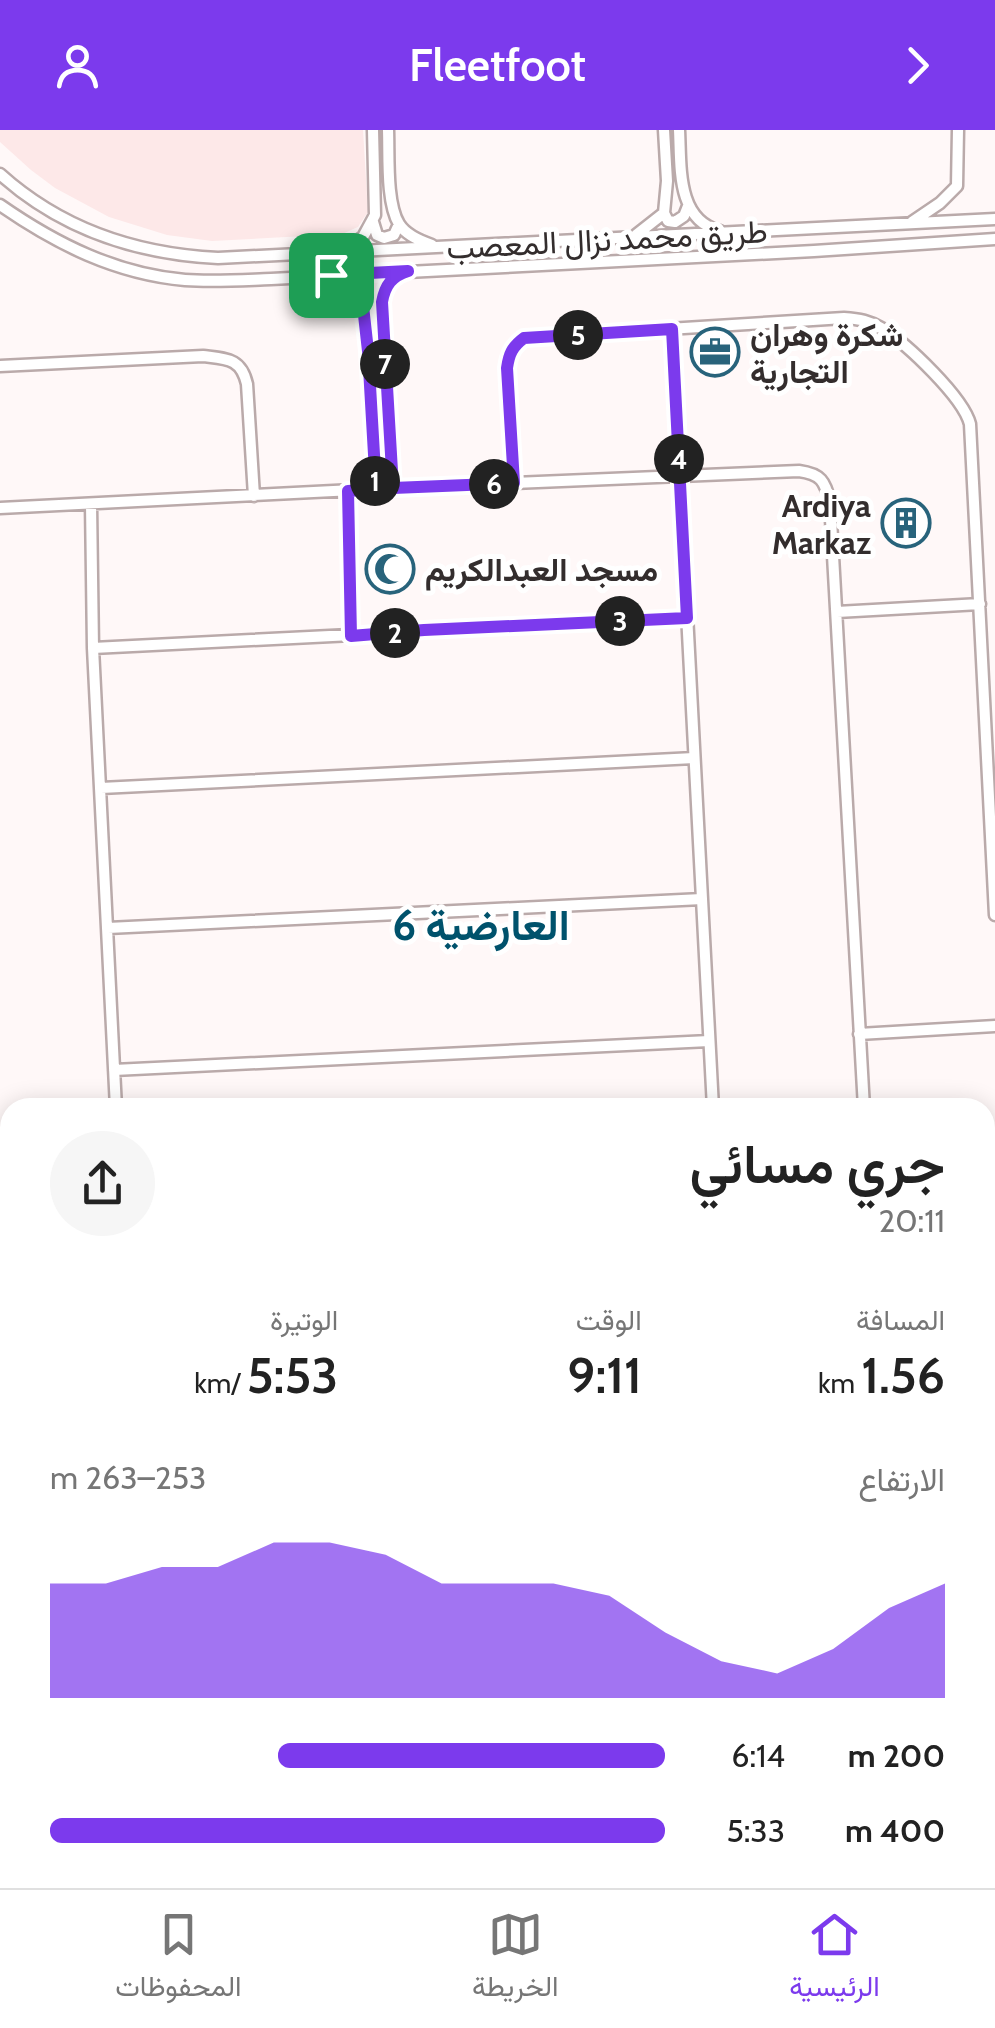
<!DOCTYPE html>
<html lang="ar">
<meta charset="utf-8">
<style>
:root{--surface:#fff;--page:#f6f6f6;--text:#222;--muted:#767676;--line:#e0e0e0;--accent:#7c3aed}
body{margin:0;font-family:Cabin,Vazirmatn,sans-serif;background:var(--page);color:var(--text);direction:rtl;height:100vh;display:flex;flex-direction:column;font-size:38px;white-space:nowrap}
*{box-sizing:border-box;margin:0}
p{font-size:32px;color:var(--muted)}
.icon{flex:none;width:55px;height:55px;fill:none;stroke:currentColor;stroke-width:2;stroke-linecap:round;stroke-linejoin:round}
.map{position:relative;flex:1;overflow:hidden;direction:ltr}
.sheet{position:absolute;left:0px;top:968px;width:995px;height:792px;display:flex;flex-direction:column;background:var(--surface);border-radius:30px 30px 0 0;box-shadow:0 5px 25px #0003;direction:rtl}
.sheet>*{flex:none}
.pin{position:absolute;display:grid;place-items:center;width:85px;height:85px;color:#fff;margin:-42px;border-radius:20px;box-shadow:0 5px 15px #0006}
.km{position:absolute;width:50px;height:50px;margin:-25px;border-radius:50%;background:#222;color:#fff;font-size:28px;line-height:50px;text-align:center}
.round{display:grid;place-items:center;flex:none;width:105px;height:105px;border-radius:52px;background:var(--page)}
.overview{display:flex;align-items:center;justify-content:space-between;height:170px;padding:0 50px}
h1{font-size:55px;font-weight:600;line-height:75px}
.stats{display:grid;grid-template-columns:repeat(3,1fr);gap:15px;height:170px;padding:10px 50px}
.stats div{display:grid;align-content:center}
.stats b{font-size:50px;font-weight:600}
.stats small{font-size:28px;font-weight:400}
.stats p{font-size:28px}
.chart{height:280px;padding:20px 50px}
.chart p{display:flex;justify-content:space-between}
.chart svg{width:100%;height:180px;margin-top:10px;fill:var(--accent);opacity:.7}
ul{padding:0 50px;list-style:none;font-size:32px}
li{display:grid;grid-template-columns:160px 120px 1fr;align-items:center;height:75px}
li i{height:25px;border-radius:12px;background:var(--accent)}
header{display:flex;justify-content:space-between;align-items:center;height:130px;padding:0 50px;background:var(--accent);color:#fff;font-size:45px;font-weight:600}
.menu{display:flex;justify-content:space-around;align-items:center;height:140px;border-top:2px solid var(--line);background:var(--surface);font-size:28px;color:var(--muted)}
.menu a{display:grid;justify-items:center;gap:5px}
.menu .selected{color:var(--accent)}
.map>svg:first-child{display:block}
.built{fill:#fde8e8}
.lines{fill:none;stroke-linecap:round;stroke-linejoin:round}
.minor-casing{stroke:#baaaaa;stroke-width:15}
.major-casing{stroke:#baaaaa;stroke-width:18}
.minor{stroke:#fff;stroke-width:10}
.major{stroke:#fff;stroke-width:12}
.route-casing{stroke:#fff;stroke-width:20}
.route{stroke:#7c3aed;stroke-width:12}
.labels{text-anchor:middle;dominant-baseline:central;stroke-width:10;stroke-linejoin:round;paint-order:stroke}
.street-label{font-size:32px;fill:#332d2d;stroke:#fff}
.poi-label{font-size:32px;font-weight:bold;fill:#332d2d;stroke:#fff;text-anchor:start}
.district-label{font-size:42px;font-weight:bold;fill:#00526c;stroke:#fff}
</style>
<header><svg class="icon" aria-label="forward" viewBox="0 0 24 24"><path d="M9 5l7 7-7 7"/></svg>Fleetfoot<svg class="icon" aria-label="person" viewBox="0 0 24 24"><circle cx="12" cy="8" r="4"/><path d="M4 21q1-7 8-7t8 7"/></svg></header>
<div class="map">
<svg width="995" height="1758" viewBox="0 0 995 1758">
<rect width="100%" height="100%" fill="#fff8f8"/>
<path class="built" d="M0 0H363L368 82 358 97 342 104 212 111 167 105 109 87 55 58 31 40 0 12Z"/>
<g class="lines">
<g class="minor-casing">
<path id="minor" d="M388 0C389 25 386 73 399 94 406 105 420 111 432 115
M679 0C681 36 676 90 720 101
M0 44C61 99 136 124 218 128L995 89
M0 75C56 114 116 144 185 150 214 152 243 150 271 149L814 121 995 109
M664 83 668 91 675 92 684 86 688 76
M373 92 377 105 384 108 394 105 399 94
M912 92 940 73 957 56 958 0
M636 105 664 83 667 51 664 0
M343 121 363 107 375 85 373 0
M340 148 357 156 362 167 368 221 375 359
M672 199 713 978
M0 236 203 226C227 229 241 228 247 254L254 366
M515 353 507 238C509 224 512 216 524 208L844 188C859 189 870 191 883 199 907 214 963 267 970 294L995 785
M393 358 382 171 387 155 402 143
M348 361 351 506
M91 374 93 518 116 978
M0 378 393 358 799 341C821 344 825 351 830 372L864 978
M837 482 980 474
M93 518 687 488
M101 658 694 628
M108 798 702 769
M859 904 995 896
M114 940 709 911
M0 1087H10
M985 1115 995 1102
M0 1233 10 1232
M985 1514 995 1513
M0 1545 4 1703
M985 1626H995
M121 1750V1758
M314 1750V1758
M512 1750V1758
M523 1750V1758
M855 1750 856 1758
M920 1750 921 1758"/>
</g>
<g class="major-casing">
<path id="major" d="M985 1401H995
M985 1428H995
M0 1430 10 1431
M0 1448H10"/>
</g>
<use href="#minor" class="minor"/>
<use href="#major" class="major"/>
</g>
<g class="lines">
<g class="route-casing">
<path id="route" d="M408 141C392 146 385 155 382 172L393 358 514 353 507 238C509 224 512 217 524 208L672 199 687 488 424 500 351 506 348 361 376 359 368 221 362 167C356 152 346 149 331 145Z"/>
</g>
<use href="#route" class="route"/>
</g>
<defs>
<g id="office-ring" transform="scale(2.5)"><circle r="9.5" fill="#fff" stroke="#28637b" stroke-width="1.5"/><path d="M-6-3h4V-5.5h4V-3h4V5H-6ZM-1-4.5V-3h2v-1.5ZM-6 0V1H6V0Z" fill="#28637b"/></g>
<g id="building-ring" transform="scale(2.5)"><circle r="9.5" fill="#fff" stroke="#28637b" stroke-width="1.5"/><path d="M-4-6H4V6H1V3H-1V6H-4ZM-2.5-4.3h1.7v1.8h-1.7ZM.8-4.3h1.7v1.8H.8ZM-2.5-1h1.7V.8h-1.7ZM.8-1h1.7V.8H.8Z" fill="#28637b"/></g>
<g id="mosque-ring" transform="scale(2.5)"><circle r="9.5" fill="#fff" stroke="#28637b" stroke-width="1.5"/><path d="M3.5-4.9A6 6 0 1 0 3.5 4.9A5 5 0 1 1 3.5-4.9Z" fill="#28637b"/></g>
</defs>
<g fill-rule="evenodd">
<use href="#office-ring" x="715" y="222"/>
<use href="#building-ring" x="906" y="393"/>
<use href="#mosque-ring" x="390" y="439"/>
</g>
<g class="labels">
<g class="street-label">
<text transform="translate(607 109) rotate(-3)">طريق محمد نزال المعصب</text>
</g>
<g class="poi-label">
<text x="750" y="204">شكرة وهران<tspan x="750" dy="37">التجارية</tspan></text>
<text x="871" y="375" text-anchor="end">Ardiya<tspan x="871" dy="37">Markaz</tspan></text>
<text x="425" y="439">مسجد العبدالكريم</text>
</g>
<g class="district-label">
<text x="481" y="795">العارضية 6</text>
</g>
</g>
</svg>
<div class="pin" style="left:331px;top:145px;background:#1e9e55"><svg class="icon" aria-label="arrive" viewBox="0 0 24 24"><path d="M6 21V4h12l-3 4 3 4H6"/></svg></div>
<b class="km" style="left:375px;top:351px">1</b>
<b class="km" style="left:395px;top:503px">2</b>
<b class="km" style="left:620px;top:491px">3</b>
<b class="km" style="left:679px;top:329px">4</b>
<b class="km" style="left:578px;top:205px">5</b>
<b class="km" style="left:494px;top:354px">6</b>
<b class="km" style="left:385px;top:234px">7</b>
<section class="sheet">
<div class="overview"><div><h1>جري مسائي</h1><p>20:11</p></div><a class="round"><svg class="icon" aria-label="share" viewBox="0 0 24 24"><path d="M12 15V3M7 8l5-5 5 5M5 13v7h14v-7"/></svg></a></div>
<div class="stats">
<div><p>المسافة</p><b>1.56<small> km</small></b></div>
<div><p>الوقت</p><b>9:11</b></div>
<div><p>الوتيرة</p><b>5:53<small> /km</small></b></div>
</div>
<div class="chart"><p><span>الارتفاع</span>253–263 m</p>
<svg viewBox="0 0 160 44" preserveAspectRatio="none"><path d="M0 44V16L10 16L20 12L30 12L40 6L50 6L60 9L70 16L80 16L90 16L100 19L110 28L120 35L130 38L140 32L150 22L160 16V44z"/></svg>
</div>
<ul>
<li><b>200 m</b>6:14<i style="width:63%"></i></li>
<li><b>400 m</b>5:33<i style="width:100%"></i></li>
</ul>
</section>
</div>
<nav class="menu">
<a class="selected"><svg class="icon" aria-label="home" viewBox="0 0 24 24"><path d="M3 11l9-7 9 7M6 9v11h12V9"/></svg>الرئيسية</a>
<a><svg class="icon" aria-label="map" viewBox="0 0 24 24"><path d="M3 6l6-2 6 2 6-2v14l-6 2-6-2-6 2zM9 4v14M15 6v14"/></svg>الخريطة</a>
<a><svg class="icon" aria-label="saved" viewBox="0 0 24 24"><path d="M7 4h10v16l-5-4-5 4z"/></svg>المحفوظات</a>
</nav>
